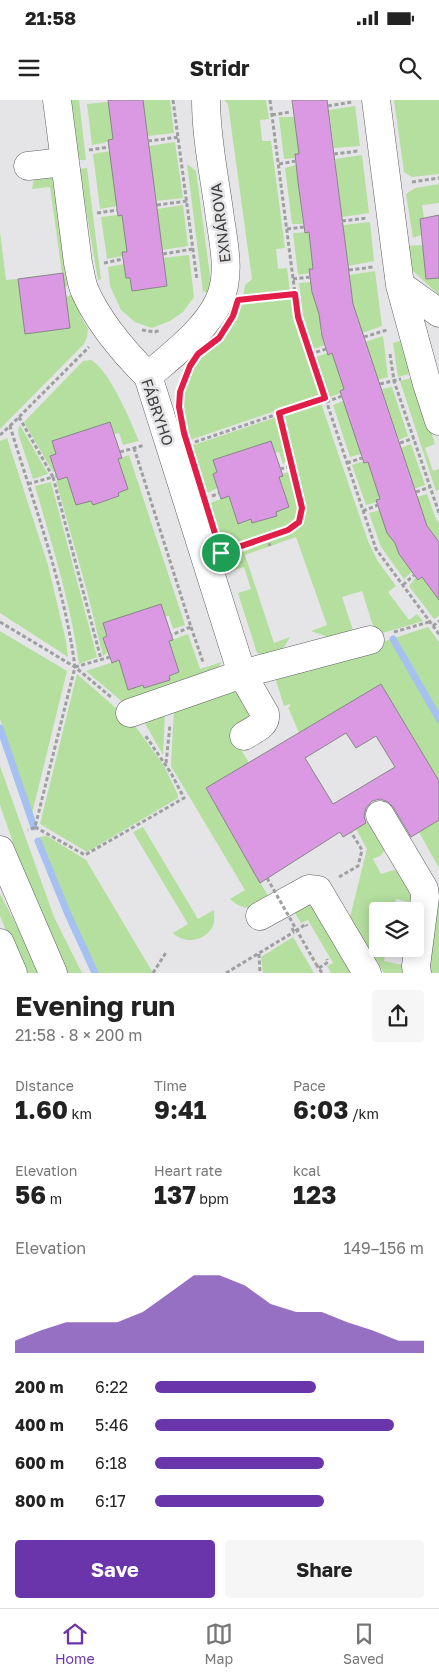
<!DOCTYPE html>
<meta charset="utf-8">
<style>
:root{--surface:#fff;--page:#f6f6f6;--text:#222;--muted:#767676;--line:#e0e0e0;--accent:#6a34ab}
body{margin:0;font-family:"Golos Text",sans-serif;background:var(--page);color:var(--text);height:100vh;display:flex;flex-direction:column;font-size:19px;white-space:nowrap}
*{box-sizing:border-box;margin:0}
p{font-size:16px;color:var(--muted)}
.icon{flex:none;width:28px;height:28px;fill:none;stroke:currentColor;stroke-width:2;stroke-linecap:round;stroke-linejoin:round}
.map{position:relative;height:873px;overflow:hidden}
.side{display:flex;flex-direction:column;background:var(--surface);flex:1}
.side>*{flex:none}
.tools{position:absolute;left:369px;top:802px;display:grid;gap:10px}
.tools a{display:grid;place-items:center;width:55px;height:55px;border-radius:5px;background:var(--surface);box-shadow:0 2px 12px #0003;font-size:25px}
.pin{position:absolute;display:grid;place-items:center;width:42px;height:42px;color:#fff;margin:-21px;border:2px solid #fff;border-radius:50%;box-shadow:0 1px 5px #0007}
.round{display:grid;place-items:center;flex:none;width:52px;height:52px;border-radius:5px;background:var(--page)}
.head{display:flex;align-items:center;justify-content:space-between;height:85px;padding:0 15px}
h1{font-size:28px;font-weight:700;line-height:38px}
.stats{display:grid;grid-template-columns:repeat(3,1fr);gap:8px;height:85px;padding:5px 15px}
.stats div{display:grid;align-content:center}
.stats b{font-size:25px;font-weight:700}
.stats small{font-size:14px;font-weight:400}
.stats p{font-size:14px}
.chart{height:140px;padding:10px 15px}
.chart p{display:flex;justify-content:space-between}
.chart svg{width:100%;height:90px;margin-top:5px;fill:var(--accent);opacity:.7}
.primary-button{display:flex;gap:10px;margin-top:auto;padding:10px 15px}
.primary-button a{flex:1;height:58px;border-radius:5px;background:var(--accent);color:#fff;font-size:20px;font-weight:700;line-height:58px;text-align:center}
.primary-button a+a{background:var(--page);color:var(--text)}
ul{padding:0 15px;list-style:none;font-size:16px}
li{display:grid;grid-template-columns:80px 60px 1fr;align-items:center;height:38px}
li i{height:12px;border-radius:6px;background:var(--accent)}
.status{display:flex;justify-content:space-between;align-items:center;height:35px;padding:0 25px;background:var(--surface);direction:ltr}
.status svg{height:14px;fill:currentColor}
header{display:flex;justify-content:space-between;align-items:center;height:65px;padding:0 15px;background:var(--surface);font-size:22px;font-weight:700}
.tabs{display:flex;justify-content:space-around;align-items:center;height:70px;border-top:1px solid var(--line);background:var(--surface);font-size:14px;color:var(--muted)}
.tabs a{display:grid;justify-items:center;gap:2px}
.tabs .active{color:var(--accent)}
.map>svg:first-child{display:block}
.green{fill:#b4df9e}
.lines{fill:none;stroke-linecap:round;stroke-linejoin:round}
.stream{stroke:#a5c0f1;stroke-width:7}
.building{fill:#db98e3;stroke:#878687;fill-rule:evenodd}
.minor-casing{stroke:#5e5e60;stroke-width:29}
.path{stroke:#9e9fa0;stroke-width:3;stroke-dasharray:4 2.5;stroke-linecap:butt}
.minor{stroke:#fff;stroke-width:28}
.path-bridge{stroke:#9e9fa0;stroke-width:3;stroke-dasharray:4 2.5;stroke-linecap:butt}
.route-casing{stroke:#fff;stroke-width:10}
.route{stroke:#e11d48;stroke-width:6}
.labels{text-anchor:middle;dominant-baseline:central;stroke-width:5;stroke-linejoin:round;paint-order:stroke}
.street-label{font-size:15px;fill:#3c3d3d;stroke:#e5e5e7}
</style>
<div class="status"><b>21:58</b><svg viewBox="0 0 49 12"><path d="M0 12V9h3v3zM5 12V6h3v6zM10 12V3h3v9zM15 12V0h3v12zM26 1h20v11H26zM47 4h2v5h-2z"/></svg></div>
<header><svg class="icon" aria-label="menu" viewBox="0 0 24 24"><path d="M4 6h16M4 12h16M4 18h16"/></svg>Stridr<svg class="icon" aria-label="search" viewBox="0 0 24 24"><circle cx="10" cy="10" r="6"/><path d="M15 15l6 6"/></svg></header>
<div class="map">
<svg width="439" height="873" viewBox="0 0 439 873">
<rect width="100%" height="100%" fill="#e5e5e7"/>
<path class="green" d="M71 0H79L86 60H78Z
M143 0H170L174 33 148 36Z
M224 0H266L269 19 260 20 262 41H271L285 148 276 149 278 169 287 168 290 191 243 197 245 185 252 179 228 4Z
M394 0H439V74L412 77 404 72Z
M108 2 113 39 104 43 92 45 87 4Z
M355 6 360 46 334 48 329 10Z
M279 17H294L299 54H295V58L284 59Z
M175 42 183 98 156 101 149 46Z
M110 51 117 106 100 109 93 54Z
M362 55 369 113 342 117 335 59Z
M187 64 196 71 211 183 208 193 203 191Z
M296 65 303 124H292L285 68Z
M87 68 101 179 98 180 79 69Z
M52 76 58 85 73 184 64 187 50 87 32 89 34 78Z
M439 84V103L422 105 424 118 420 119 421 135 413 138 406 94 415 88Z
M183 105 188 146 162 150 157 109Z
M118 115 119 116 122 115 127 152 123 156 107 159 101 117Z
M370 122 374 161 348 166 343 125Z
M0 132 6 180 18 179 25 234 70 228 66 197 75 193 81 217 88 229 87 237 84 244 0 329Z
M309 132 313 169 309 170 310 173 298 175 293 133Z
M423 145 439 172V195L412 170 408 146Z
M189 155 194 197 183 212 170 221 152 228 135 222 121 210 110 186 108 167 124 164 126 178H130L132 191 167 186 163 158Z
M375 171 382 226 362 233 324 229 320 231 325 245 314 249 303 215 299 183 311 182 313 195 349 175Z
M291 197 293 219 319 296 190 340C183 319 181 291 191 271 197 260 209 252 219 243 230 233 237 217 242 203Z
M383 236 388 277 378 280 365 242Z
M403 240 413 273 398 277 393 243Z
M328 253V255L332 253 344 289 340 291 341 293 330 297 316 257Z
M91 260C110 271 130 320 139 341L123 345 119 333 114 334 110 322 52 341 56 354 50 356 55 372H53L24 322 83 261Z
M414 277 435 344 425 348 433 371 439 369V390L436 391 400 281Z
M392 287 408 336 399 340 382 289Z
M343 301 361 354 350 357 333 305Z
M321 303 368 441 377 460 396 486 388 492 409 520 417 514 423 521 376 535 362 491 342 497 353 530 328 537 311 531 327 525 296 437 245 455 274 543 290 537C282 553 275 558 257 553L238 493 251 489 244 467 231 471 225 455 243 452 291 433 303 423 305 407 282 316Z
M277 317 289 358 283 364 279 352 275 353 271 341 213 360 217 372 213 374 217 388 206 394 191 346Z
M20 325 48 374 33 379 19 336 18 330Z
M7 338 48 465 66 541 68 557 0 513V341Z
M411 344 425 385 414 389 401 348Z
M129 355 185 525 173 529 169 516 103 523 107 536 103 538 108 552 103 556 87 491 56 381 67 377 76 405 91 401 93 405 118 397V393L128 389 118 359Z
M364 361V363L368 362 380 399 377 400V402L366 405 352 365Z
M290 372 300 409 297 419 288 426 223 449 210 403 229 396 239 424 251 419 253 423 277 416 276 412 289 407 279 377 282 376V374Z
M51 382 97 557 79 564C71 504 52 445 35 386Z
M427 394 436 419 439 423V442L426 426 403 459 412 472 404 479 381 447 369 413 380 410 426 423 417 397Z
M416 477 418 480 422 477 439 500V516L434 519 409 486Z
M428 527 439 542V681L381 584 299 633 288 607H290V604L284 606 275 577Z
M0 531 67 571 31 718 0 619Z
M188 534 200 569 222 562 214 572 125 604 86 571 119 560 128 589 143 585 144 588 170 580 169 576 179 572 169 541Z
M77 574 133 623 164 666 178 695V698L87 752 40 724Z
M246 586 256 616 232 635 249 663 206 689 271 801C254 808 246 813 230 799L245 790 171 666 174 609Z
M165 613 163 655 143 620Z
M0 666 54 817 82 873H67L43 821 27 783 0 705Z
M371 720 388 746 380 756 373 759 381 774 394 770 406 774 413 803 396 799 394 811H378V849H386L384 861 406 866 407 873H384L350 817 367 749 356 729Z
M439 720V768L419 732Z
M143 727 198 819 214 810C214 815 215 821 213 826 205 841 185 845 173 833L188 824 133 732Z
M47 736 86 760 153 873H97L54 776 39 737Z
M0 794 18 828 38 873H24L0 816Z
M439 799V873H426Z
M307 805 314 807 355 873H331L327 866 333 863 308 820 301 823 292 808Z
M293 837 314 873H263L261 857Z"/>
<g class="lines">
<path class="stream" d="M393 539 439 619
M0 628 34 727
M38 741 67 812 95 873"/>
</g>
<path class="building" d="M108 0H143L167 186 132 191 130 178H126L122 152H127L122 115 118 116 108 40 113 39Z
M292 0H327L353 204 427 426 439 442V500L422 477 418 480 399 454 395 443 387 433 376 400 380 399 368 362 364 363 340 291 344 289 332 253 328 255 322 236 319 214 312 192 309 169H313L309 132 305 133 298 82 295 54H299Z
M439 115V178L426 179 420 119Z
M63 173 70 228 25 234 18 179Z
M110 322 122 358 118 359 128 389 118 393 119 396 93 405 91 401 76 405 67 377 58 380 50 356 56 354 52 341Z
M271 341 283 376 279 377 289 407 276 412 277 416 252 423 251 419 238 424 229 396 221 399 213 374 217 372 213 360Z
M161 504 173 540 169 541 179 572 169 576 170 580 144 588 143 585 128 590 119 560 112 563 108 552 103 538 107 536 103 523Z
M381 584 439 681V720L411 737 393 707 388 702 380 699 372 701 366 708 364 716 366 723 343 737 340 732 260 783 206 688ZM346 633 356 648 376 636 395 667 333 704 305 658Z"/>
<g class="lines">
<g class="minor-casing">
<path id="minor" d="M57 0 78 163C80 171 81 181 84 189 98 222 123 251 148 276L242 574 265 614C267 626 252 630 244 636
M376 0 400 185 427 284 439 321
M28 66 64 62
M400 185 439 213
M148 276C172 255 206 230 219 201 231 176 224 145 220 118 215 79 206 39 206 0
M130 613 242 574 370 540
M380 715 424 789 425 797 416 866 417 873
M0 750 53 873
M260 816 309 789 318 790 367 873
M0 843 13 873"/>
</g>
<path class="path" d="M173 0 197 180
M270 0 298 217 376 449 439 534
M328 6 352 2
M272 15 290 12
M148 41 180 37
M89 50 109 47
M334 54 358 51
M279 64 296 61
M412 82 439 78
M157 105 187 101
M97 113 118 110
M342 121 367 118
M287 129 304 127
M163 154 193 149
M104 163 123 159
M349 170 373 167
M293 179 310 177
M247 199 295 194
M142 230 155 232 160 230
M364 237 387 230
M310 254 326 249
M390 254 394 281 439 413
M380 284 401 279
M326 302 342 296
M19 317 53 377 57 376
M10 326 89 247
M0 335 10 326C34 405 64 484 75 567L35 727 28 730
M195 342 325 298
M400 343 414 338
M134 348 191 527 171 535
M120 352 145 345
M347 363 362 358
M280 369 292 366
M28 384 53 377 101 559
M416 392 430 387
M212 396 220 393
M363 411 378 405
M267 437 270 446
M230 450 288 430 299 422 302 409 279 313
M403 485 414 475
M0 522 75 567 111 597
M433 526 439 521
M191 527 203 562
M394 532 429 522
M75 567 110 557
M166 663 170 625
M35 727 85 755 184 698 171 673 145 635
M339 777 358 766 362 750 351 732
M292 828 294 832 306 824 307 826
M259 854 260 873
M316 864 322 873
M319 868 328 862 327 859
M153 873 167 851
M226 873 294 832"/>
<use href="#minor" class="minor"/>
<path class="path-bridge" d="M267 778 316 864"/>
</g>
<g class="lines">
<g class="route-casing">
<path id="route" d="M295 194 298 217 325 298 279 313 302 408 299 422 288 430 221 453 184 333 179 307 180 292 190 266 198 254 219 238 233 216 238 200Z"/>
</g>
<use href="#route" class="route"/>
</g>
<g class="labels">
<g class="street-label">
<text transform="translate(220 123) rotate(-97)">EXNÁROVA</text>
<text transform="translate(158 312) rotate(71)">FÁBRYHO</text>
</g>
</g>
</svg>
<div class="tools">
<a><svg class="icon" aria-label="layers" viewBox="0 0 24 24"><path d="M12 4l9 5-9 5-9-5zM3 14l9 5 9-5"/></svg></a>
</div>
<div class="pin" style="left:221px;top:453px;background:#1e9e55"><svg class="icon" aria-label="arrive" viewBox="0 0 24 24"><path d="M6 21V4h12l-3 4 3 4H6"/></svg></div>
</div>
<section class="side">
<div class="head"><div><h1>Evening run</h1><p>21:58 · 8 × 200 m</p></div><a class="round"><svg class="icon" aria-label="share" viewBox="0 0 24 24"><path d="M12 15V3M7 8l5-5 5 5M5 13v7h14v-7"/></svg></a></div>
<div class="stats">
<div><p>Distance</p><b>1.60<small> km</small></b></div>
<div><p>Time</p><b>9:41</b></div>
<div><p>Pace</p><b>6:03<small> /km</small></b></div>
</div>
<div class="stats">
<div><p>Elevation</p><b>56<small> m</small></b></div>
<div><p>Heart rate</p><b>137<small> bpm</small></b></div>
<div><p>kcal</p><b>123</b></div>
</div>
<div class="chart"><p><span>Elevation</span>149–156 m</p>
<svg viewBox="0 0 160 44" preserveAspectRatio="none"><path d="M0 44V38L10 33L20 29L30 29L40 29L50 24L60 15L70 6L80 6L90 11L100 20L110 24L120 24L130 29L140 33L150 38L160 38V44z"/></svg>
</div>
<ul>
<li><b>200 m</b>6:22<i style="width:60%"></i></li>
<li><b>400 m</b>5:46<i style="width:89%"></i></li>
<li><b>600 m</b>6:18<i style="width:63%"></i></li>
<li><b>800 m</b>6:17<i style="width:63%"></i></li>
</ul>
<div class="primary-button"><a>Save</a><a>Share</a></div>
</section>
<nav class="tabs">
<a class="active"><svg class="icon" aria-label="home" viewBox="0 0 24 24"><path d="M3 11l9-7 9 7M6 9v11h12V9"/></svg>Home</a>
<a><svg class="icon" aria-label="map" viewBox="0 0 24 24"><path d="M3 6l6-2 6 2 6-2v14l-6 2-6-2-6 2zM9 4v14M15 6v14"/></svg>Map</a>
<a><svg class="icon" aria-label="saved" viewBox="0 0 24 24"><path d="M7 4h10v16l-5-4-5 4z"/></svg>Saved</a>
</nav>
